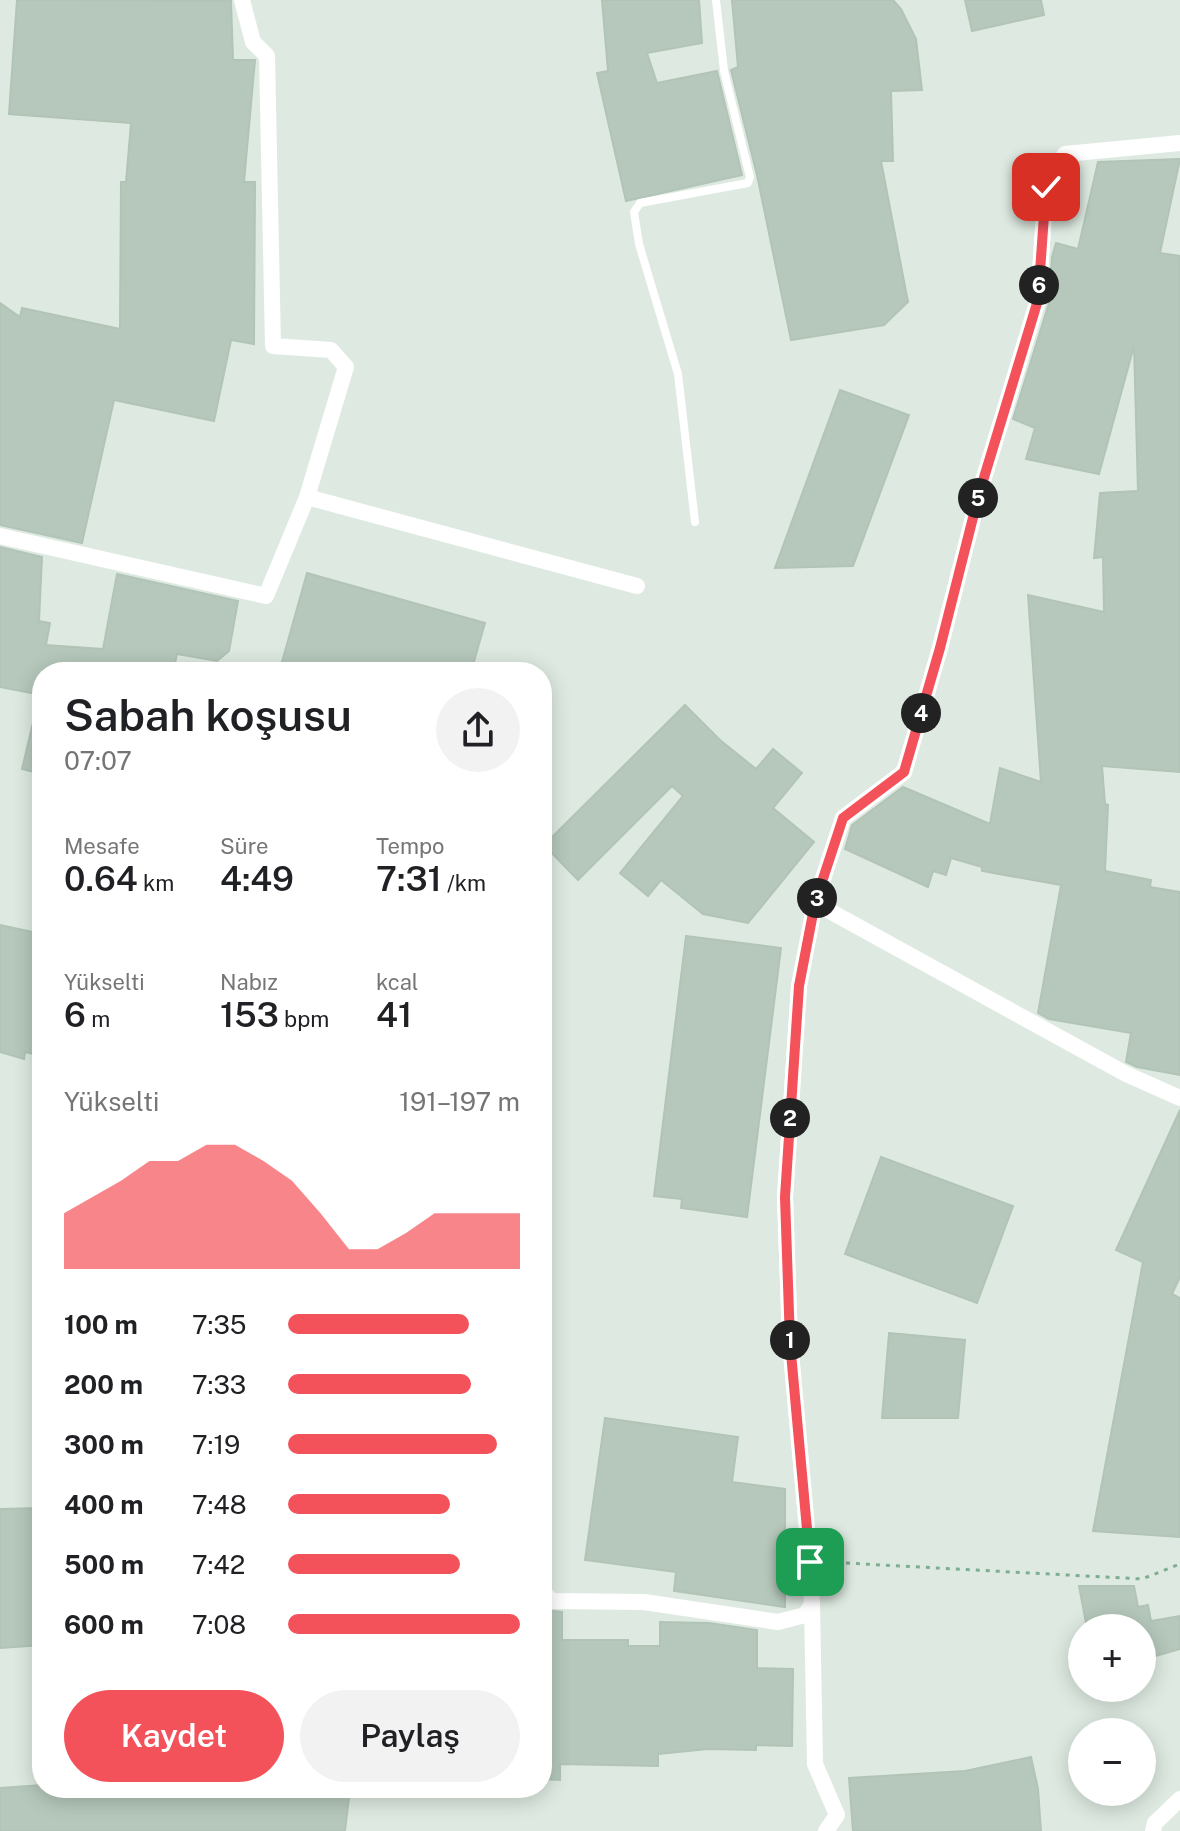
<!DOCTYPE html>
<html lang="tr">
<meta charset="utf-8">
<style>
:root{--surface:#fff;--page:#f2f2f2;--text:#202124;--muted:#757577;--accent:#f4525a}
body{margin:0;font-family:"Public Sans",sans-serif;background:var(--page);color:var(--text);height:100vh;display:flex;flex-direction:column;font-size:30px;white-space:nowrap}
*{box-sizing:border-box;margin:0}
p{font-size:26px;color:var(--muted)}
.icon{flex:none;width:44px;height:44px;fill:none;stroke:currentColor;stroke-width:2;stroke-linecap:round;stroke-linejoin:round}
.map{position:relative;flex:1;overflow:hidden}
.sheet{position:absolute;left:32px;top:662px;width:520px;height:1136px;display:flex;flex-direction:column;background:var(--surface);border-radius:32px;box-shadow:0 4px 20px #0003}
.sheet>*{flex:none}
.fabs{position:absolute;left:1068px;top:1614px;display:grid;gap:16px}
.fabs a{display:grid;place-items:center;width:88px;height:88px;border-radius:50%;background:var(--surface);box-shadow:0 4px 20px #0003;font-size:40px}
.pin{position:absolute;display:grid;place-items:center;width:68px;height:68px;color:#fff;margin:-34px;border-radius:16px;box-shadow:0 4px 12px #0006}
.km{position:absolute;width:40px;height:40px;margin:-20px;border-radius:50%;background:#222;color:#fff;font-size:22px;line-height:40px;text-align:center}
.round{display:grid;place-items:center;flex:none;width:84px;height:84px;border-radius:42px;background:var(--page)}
.summary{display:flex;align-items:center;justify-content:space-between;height:136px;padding:0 32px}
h1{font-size:44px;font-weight:600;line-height:60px}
.stats{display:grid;grid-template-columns:repeat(3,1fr);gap:12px;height:136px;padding:8px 32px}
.stats div{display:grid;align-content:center}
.stats b{font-size:34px;font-weight:600}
.stats small{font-size:22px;font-weight:400}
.stats p{font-size:22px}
.chart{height:224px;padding:16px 32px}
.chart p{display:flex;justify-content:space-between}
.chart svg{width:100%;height:144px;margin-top:8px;fill:var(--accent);opacity:.7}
.action{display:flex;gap:16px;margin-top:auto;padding:16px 32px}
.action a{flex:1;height:92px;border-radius:48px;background:var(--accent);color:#fff;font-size:32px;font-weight:600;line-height:92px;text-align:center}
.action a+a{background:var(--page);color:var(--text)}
ul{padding:0 32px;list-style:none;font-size:26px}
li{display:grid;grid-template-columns:128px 96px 1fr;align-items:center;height:60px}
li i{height:20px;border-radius:10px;background:var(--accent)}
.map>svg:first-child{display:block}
.building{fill:#b6c8bc;stroke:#b1c4b6;stroke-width:2}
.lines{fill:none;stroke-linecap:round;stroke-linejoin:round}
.path{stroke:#7eae91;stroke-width:3;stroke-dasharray:4 6;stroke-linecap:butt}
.service{stroke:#fff;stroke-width:8}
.minor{stroke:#fff;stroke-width:16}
.route-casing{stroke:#fff;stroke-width:16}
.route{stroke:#f4525a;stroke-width:10}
</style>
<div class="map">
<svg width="1180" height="1831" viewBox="0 0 1180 1831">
<rect width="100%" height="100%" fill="#deeae1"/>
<path class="building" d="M17 0 231 1 233 60H255L244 182H255L254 344 231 340 214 421 114 400 82 543 0 525V303L20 317 22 308 120 329 121 182H126L131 123 9 114Z
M602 0H699L702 43 647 53 657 83 717 71 742 175 626 201 597 73 608 71Z
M732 0H893L901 9 916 39 922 90 891 91 893 161H881L908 302 884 325 791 340 757 175 731 70 738 67Z
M965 0H1041L1044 15 972 31Z
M1180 159 1160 253 1180 256V772L1102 766 1105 804 1108 805 1105 871 1151 880 1150 887 1180 892V1075L1137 1067 1126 1062 1131 1033 1049 1019 1038 1013 1061 885 982 871V867L951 858 946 875 933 871 928 887 845 849 852 825 903 787 990 824 1000 768 1041 782 1028 595 1104 612 1103 557 1094 558 1100 493 1138 491 1134 346 1099 474 1026 459 1035 428 1013 419 1049 303 1052 257 1056 243 1078 249 1098 162Z
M840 390 909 415 853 566 775 568Z
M0 547 42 557 39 621 50 623 46 645 103 649 117 574 238 601 229 651 217 661 177 654 173 672H42V695L0 687Z
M307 573 485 623 471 672H292L280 669Z
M685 705 720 740 756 769 773 749 802 773 773 808 814 842 748 923 703 914 661 880 648 896 620 873 683 796 672 786 578 880 544 845Z
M37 706 42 707V774L22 769Z
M0 925 42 934V1056L25 1052 24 1059 0 1052Z
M686 936 781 948 747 1217 681 1208 682 1199 654 1196Z
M1180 1110V1277L1172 1294 1180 1298V1537L1093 1531 1143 1262 1116 1250Z
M881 1157 1013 1206 977 1303 845 1254Z
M889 1333 965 1340 958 1418H882Z
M605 1418 738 1437 732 1482 785 1489V1607L674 1591 676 1572 585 1560Z
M42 1508V1645L0 1648V1509Z
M1079 1586H1134L1138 1607 1148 1605 1151 1621 1180 1616V1649L1142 1660V1628H1087Z
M542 1610 562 1612V1640H628V1646H660V1622L709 1623 757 1630V1668L793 1669 792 1746 756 1745V1750L708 1749 658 1754V1766L560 1764V1780L542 1779Z
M1031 1757 1038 1789 1041 1831H853L849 1778 965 1771Z
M42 1785V1788H338L349 1797 345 1831H0V1788Z"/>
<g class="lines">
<path class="path" d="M826 1562 1142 1579 1180 1564"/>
<path class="service" d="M695 522 678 374 639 244 634 212 640 203 748 183 750 177 724 71 716 0"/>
<path class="minor" d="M242 0 253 42 267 56 273 346 331 350 346 367 307 497
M1180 143 1065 154 1046 187 1038 300 979 494 940 648 904 772 843 818 815 903 1126 1074 1180 1098
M0 536 266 596 307 497 637 586
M542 1591 552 1601 644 1602 778 1622 805 1615 812 1604 810 1562 790 1342 785 1197 799 986 815 903
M812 1604 815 1764 837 1815 826 1831
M1153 1831 1155 1823 1180 1799"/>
</g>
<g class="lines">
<g class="route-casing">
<path id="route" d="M810 1562 790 1342 785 1197 799 986 815 903 843 818 904 772 940 648 979 494 1038 300 1046 187"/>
</g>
<use href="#route" class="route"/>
</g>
</svg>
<div class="fabs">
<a>+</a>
<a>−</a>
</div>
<div class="pin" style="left:810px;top:1562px;background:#1e9e55"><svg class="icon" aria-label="arrive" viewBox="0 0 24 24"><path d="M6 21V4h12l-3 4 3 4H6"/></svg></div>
<div class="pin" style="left:1046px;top:187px;background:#d93025"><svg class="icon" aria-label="check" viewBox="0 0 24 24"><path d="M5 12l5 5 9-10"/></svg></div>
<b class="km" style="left:790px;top:1340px">1</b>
<b class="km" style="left:790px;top:1118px">2</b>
<b class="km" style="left:817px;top:898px">3</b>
<b class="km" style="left:921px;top:713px">4</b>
<b class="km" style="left:978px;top:498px">5</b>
<b class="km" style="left:1039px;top:285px">6</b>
<section class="sheet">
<div class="summary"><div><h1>Sabah koşusu</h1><p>07:07</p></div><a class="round"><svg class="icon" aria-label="share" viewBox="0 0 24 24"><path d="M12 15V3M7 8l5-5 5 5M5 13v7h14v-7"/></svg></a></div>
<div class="stats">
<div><p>Mesafe</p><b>0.64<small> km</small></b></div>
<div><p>Süre</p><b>4:49</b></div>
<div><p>Tempo</p><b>7:31<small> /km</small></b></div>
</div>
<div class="stats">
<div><p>Yükselti</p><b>6<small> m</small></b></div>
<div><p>Nabız</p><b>153<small> bpm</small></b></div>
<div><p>kcal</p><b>41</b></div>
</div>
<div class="chart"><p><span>Yükselti</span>191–197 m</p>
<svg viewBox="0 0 160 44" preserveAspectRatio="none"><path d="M0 44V27L10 22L20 17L30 11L40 11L50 6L60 6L70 11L80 17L90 27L100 38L110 38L120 33L130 27L140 27L150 27L160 27V44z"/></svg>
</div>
<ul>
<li><b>100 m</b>7:35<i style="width:78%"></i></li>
<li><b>200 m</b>7:33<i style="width:79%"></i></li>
<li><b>300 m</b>7:19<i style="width:90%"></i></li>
<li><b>400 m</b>7:48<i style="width:70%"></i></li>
<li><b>500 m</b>7:42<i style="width:74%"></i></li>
<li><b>600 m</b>7:08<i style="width:100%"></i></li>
</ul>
<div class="action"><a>Kaydet</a><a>Paylaş</a></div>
</section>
</div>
